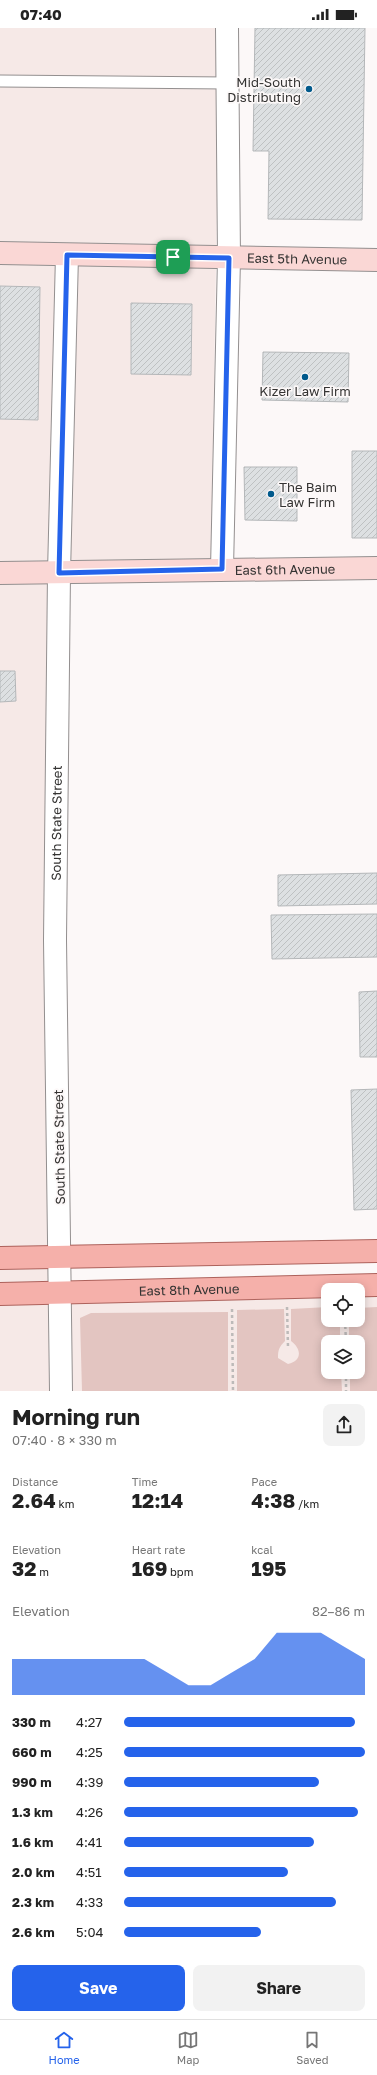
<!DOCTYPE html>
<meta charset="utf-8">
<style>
:root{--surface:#fff;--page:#f2f2f2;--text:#222;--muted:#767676;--line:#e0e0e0;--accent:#2563eb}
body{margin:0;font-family:"Golos Text",sans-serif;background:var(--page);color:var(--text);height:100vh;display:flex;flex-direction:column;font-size:15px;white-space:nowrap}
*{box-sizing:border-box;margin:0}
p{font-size:13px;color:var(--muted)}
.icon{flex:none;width:22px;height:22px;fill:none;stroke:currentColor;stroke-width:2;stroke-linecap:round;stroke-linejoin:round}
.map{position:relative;height:1363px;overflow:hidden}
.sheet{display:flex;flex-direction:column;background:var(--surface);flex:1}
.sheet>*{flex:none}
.controls{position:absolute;left:321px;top:1255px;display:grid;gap:8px}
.controls a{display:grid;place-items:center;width:44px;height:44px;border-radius:8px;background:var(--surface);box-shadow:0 2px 10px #0003;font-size:20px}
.pin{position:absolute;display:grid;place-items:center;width:34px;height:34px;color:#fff;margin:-17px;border-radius:8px;box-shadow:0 2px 6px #0006}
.round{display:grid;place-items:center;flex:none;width:42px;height:42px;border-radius:8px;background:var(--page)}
.headline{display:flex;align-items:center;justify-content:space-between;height:68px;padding:0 12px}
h1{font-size:22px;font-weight:700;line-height:30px}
.figures{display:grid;grid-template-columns:repeat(3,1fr);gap:6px;height:68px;padding:4px 12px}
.figures div{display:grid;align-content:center}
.figures b{font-size:20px;font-weight:700}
.figures small{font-size:11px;font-weight:400}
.figures p{font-size:11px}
.chart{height:112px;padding:8px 12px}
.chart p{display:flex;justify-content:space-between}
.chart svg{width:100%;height:72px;margin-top:4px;fill:var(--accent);opacity:.7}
.cta{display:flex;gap:8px;margin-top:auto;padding:8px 12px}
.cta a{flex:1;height:46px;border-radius:8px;background:var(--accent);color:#fff;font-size:16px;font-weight:700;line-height:46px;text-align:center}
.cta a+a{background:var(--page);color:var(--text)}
ul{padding:0 12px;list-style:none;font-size:13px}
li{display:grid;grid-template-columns:64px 48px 1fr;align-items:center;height:30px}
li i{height:10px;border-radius:5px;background:var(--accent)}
.status{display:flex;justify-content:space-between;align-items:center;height:28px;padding:0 20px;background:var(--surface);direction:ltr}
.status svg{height:11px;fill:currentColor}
.dock{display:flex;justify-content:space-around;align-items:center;height:56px;border-top:1px solid var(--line);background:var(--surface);font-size:11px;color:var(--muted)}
.dock a{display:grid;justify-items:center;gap:2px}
.dock .active{color:var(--accent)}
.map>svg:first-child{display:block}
.built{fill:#f6e9e7;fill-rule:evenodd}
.green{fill:#e3c5c1}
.building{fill:url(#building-hatch);stroke:#b4b7b9}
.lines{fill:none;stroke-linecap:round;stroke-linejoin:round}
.lane-casing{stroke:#938f8f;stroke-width:13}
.street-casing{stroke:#938f8f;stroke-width:24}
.secondary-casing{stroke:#938f8f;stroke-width:24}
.primary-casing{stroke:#ad625c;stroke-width:24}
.path{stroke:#bdbab9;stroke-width:2.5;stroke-dasharray:3 3;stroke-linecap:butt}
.lane{stroke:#fff;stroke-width:11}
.street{stroke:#fff;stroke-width:22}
.secondary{stroke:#fad7d5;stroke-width:22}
.primary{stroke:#f5b0aa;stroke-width:22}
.route-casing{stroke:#fff;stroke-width:8}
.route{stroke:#2563eb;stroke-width:5}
.poi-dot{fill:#015a8c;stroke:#fcf8f8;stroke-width:1.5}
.labels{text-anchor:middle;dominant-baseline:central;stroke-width:3.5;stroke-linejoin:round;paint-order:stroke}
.poi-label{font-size:13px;fill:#343332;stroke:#fcf8f8;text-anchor:end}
.street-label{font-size:13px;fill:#343332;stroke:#fcf8f8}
</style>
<div class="status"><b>07:40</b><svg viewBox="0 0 49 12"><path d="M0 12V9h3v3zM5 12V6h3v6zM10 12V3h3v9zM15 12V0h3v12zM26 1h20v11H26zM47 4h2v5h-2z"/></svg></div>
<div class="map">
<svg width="377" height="1363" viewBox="0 0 377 1363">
<defs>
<pattern id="building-hatch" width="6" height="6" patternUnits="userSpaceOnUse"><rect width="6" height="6" fill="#dde0e2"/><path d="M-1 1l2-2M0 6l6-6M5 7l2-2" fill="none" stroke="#bec1c2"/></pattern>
</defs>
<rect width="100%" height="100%" fill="#fcf8f8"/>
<path class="built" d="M0 0H220L211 534 49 538 50 1272 328 1267V1292H358V1266H377V1363H0ZM328 1314H358V1344H328Z"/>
<path class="green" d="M328 1279V1292H340V1314H328V1344H341L342 1363H237V1282L284 1281 285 1313C279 1319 278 1322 278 1330L288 1336C302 1333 302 1321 291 1313V1281Z
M377 1279V1363H350V1344H358V1314H349V1292H358V1280Z
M228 1284V1363H82L80 1290 91 1285Z"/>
<path class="building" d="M255 0H365L362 192 268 191 269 123H253Z
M0 258 40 259 38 392 0 391Z
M131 275 192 276 191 347 131 346Z
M263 324 349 325 348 374 262 372Z
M352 423H377V510H352Z
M244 439H297V493L245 492Z
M0 643H15L16 673 0 674Z
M377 845V876L278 878V847Z
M377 886V929L272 931 271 887Z
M377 963V1029H360L359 964Z
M377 1061V1181L354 1182 351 1062Z"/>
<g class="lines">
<g class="lane-casing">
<path id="lane" d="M0 53 227 55"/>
</g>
<g class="street-casing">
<g id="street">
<path d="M222 541 229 230 227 0"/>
<path id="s1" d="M61 1363 55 912 59 545 67 227"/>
</g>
</g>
<g class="secondary-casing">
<g id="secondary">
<path id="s2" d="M0 225 377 232"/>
<path id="s3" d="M0 545 377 540"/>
</g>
</g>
<g class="primary-casing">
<g id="primary">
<path d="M0 1230 377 1223"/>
<path id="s4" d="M0 1266 377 1257"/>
</g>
</g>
<path class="path" d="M287 1279 288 1319
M232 1281 233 1363
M345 1292 346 1314
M346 1344V1363"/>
<use href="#lane" class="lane"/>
<use href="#street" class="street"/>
<use href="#secondary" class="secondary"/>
<use href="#primary" class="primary"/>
</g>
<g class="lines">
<g class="route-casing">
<path id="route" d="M67 227 229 230 222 541 59 545Z"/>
</g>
<use href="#route" class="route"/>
</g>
<g class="poi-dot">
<circle cx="309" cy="61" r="4"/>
<circle cx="305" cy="349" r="4"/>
<circle cx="271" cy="466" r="4"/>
</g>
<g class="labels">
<g class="poi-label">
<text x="301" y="54">Mid-South<tspan x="301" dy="15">Distributing</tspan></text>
<text x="305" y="363" text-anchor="middle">Kizer Law Firm</text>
<text x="279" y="459" text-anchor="start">The Baim<tspan x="279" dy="15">Law Firm</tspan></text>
</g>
<g class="street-label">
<text stroke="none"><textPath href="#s2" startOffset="297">East 5th Avenue</textPath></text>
<text stroke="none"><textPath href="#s3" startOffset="285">East 6th Avenue</textPath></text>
<text stroke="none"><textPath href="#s1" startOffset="568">South State Street</textPath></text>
<text transform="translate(59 1119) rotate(-91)">South State Street</text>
<text stroke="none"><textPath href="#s4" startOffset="189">East 8th Avenue</textPath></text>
</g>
</g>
</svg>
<div class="controls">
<a><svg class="icon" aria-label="locate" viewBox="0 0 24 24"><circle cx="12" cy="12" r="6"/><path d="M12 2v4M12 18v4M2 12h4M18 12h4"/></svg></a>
<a><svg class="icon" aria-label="layers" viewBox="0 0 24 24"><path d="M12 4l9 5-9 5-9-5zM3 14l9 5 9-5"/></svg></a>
</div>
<div class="pin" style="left:173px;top:229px;background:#1e9e55"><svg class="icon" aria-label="arrive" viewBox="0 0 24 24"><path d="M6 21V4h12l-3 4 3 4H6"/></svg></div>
</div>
<section class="sheet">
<div class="headline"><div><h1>Morning run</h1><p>07:40 · 8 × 330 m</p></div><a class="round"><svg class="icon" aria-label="share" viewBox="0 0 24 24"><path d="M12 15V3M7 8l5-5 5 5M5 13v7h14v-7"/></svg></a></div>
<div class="figures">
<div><p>Distance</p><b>2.64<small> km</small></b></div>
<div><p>Time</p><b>12:14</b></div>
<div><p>Pace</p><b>4:38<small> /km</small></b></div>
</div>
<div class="figures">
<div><p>Elevation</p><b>32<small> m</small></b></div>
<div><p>Heart rate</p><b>169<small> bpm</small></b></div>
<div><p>kcal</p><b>195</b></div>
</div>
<div class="chart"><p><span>Elevation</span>82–86 m</p>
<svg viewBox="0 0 160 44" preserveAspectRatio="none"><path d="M0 44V22L10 22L20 22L30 22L40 22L50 22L60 22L70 30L80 38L90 38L100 30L110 22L120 6L130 6L140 6L150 14L160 22V44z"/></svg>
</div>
<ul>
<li><b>330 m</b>4:27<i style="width:96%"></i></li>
<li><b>660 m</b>4:25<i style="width:100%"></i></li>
<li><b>990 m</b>4:39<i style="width:81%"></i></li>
<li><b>1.3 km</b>4:26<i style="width:97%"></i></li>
<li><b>1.6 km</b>4:41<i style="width:79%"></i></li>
<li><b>2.0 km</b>4:51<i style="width:68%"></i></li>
<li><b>2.3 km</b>4:33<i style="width:88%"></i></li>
<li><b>2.6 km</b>5:04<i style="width:57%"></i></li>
</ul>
<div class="cta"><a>Save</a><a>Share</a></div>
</section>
<nav class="dock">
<a class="active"><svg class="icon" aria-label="home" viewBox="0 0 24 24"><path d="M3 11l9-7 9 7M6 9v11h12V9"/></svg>Home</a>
<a><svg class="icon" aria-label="map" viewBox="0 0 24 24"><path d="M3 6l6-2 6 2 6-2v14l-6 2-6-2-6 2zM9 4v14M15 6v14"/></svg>Map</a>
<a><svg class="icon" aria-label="saved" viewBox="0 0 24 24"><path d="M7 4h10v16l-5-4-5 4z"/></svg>Saved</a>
</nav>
